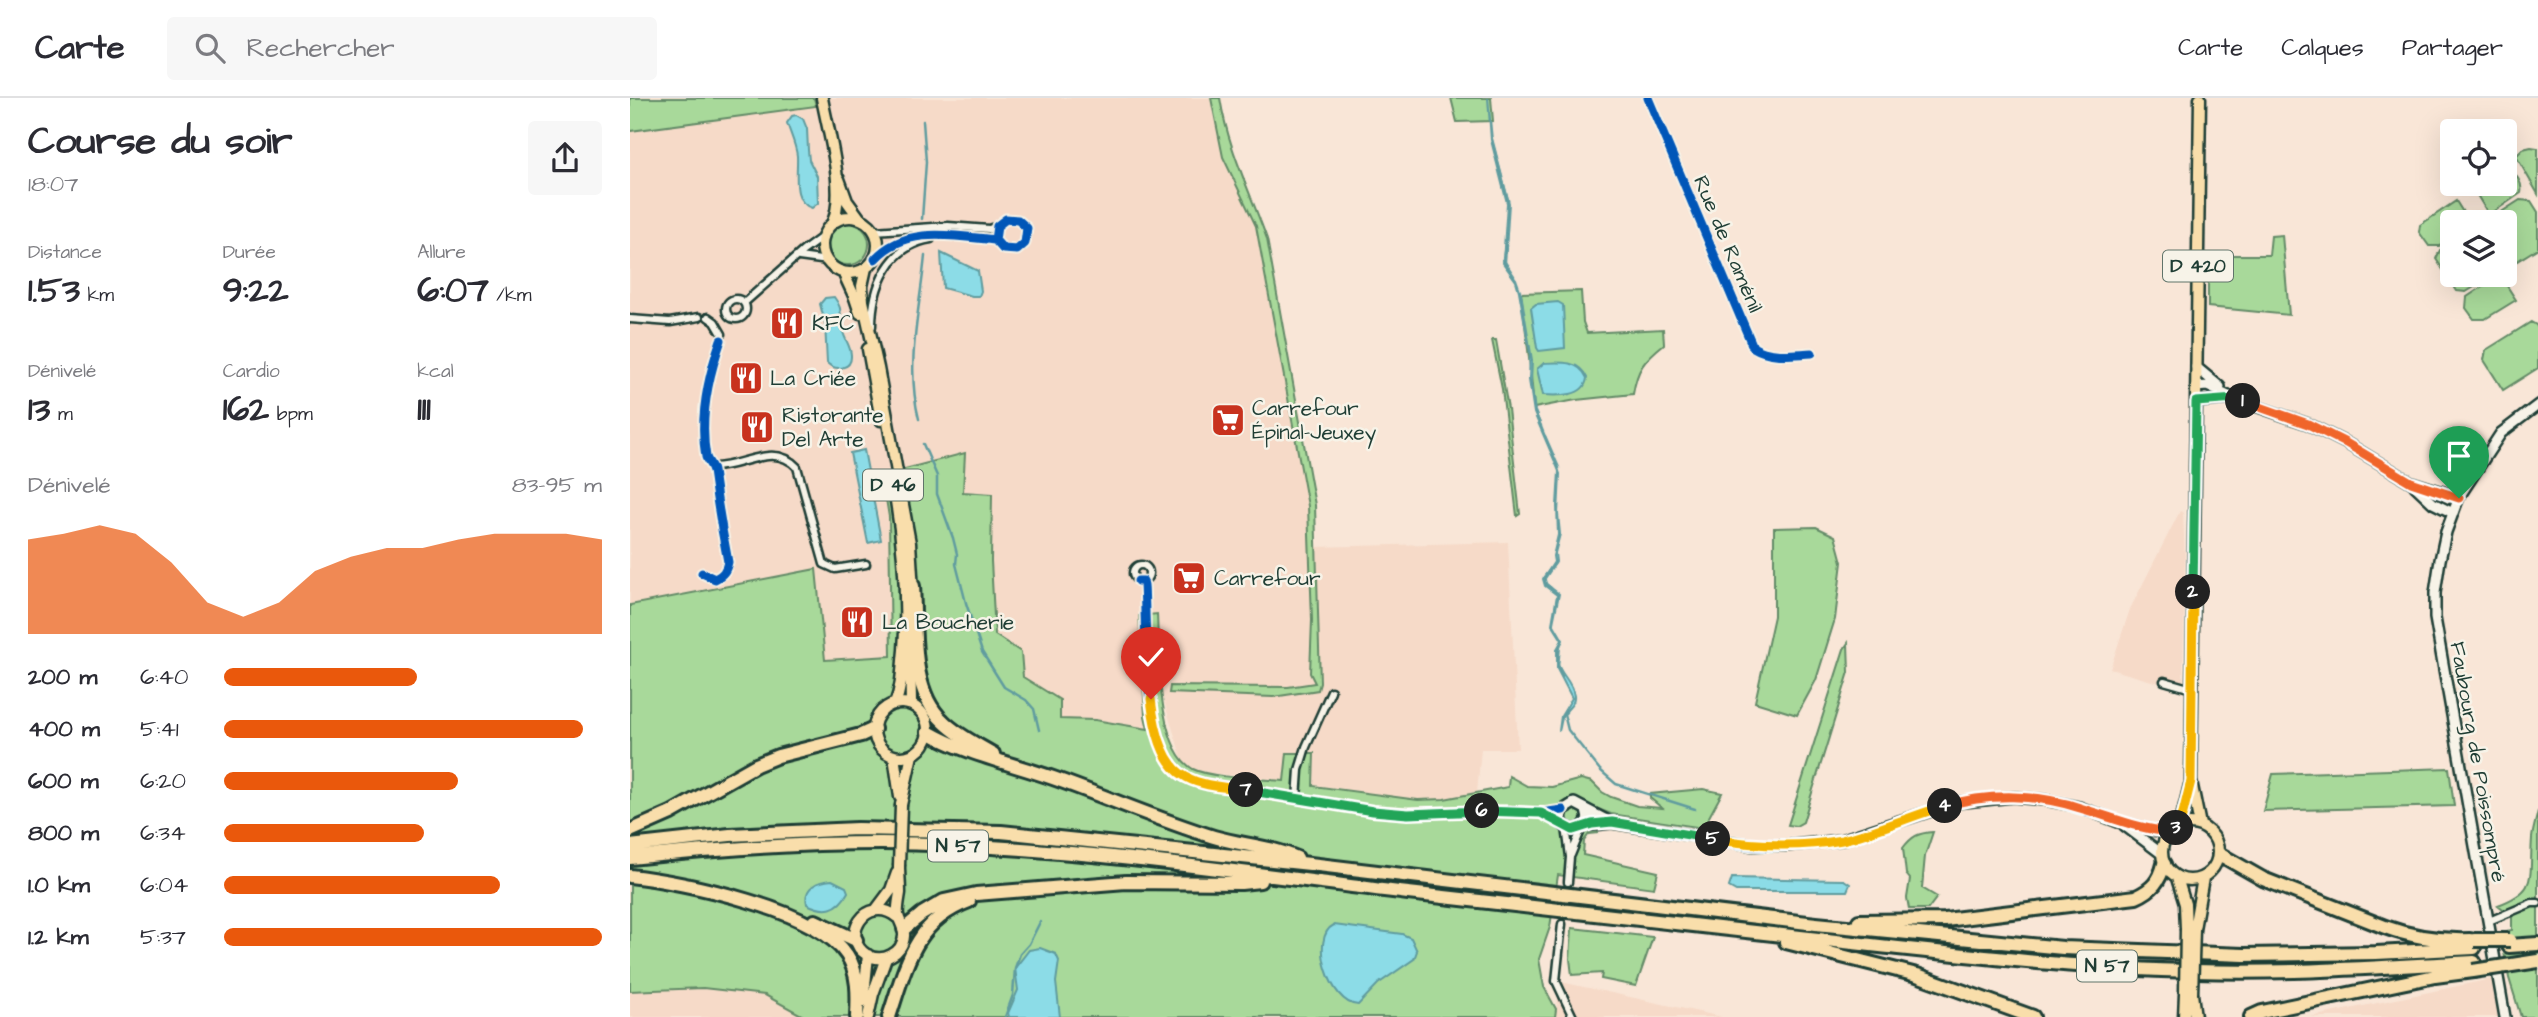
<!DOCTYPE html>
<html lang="fr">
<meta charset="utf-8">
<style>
:root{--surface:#fff;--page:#f7f7f7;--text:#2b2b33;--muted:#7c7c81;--line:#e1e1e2;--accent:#ea580c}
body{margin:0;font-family:"Architects Daughter",sans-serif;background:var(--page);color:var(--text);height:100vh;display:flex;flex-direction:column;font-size:26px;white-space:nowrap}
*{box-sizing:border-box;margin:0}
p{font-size:23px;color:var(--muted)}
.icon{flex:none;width:38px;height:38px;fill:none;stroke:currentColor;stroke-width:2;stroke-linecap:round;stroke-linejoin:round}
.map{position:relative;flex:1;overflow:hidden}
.drawer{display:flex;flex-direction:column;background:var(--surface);width:630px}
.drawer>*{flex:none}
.buttons{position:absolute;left:1810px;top:21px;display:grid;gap:14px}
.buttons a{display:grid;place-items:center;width:77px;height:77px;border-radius:7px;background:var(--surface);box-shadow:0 7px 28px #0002;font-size:35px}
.pin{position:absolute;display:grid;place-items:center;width:60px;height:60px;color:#fff;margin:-72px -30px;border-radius:50% 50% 50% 0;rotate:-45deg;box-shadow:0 0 7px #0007}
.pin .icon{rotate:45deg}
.km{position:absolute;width:35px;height:35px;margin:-18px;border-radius:50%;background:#222;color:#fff;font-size:19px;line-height:35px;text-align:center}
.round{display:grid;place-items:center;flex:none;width:74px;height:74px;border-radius:7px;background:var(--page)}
.summary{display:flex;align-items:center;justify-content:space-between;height:119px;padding:0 28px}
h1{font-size:38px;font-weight:700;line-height:52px}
.stats{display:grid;grid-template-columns:repeat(3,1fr);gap:10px;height:119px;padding:7px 28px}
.stats div{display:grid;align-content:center}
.stats b{font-size:35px;font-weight:700}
.stats small{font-size:19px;font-weight:400}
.stats p{font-size:19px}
.chart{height:196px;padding:14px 28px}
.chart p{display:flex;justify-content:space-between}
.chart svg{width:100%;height:126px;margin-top:7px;fill:var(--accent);opacity:.7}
ul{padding:0 28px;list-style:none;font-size:23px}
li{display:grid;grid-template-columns:112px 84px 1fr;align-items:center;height:52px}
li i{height:18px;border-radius:9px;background:var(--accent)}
header{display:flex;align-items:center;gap:42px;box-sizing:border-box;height:98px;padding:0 35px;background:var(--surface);border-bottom:2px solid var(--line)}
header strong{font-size:33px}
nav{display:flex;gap:38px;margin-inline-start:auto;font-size:24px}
.search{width:490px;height:63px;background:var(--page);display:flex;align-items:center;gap:18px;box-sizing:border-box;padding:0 24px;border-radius:7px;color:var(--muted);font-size:26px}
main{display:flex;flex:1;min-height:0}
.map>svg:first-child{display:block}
.built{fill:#f6dac8}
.green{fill:#a8d99a;stroke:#648b67;stroke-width:2}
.water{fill:#8cdce7;stroke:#609c9f;stroke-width:2}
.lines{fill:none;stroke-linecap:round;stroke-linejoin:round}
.stream{stroke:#609c9f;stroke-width:2.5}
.street-tunnel{stroke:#cdc4b6;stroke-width:6;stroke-dasharray:6 3;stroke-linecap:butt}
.street-casing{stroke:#1f3d34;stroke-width:11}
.secondary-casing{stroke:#1f3d34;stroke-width:14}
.primary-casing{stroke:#1f3d34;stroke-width:15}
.highway-casing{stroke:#1f3d34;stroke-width:18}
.street{stroke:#f7f3e8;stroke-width:6}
.secondary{stroke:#f7f3e8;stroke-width:9}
.primary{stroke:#f9deab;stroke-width:10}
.highway{stroke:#f9deab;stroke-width:12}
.primary-bridge-casing{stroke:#1f3d34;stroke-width:15;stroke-linecap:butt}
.highway-bridge-casing{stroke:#1f3d34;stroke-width:18;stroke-linecap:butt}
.primary-bridge{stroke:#f9deab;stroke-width:10}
.highway-bridge{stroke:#f9deab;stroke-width:12}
.cycleway-casing{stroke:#f7f3e8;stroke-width:13}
.cycleway{stroke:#0057b8;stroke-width:9}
.split-1-casing{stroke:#fff;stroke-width:14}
.split-2-casing{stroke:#fff;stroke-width:14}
.split-3-casing{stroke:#fff;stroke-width:14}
.split-4-casing{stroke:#fff;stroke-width:14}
.split-5-casing{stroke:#fff;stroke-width:14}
.split-6-casing{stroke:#fff;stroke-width:14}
.split-7-casing{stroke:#fff;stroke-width:14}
.split-8-casing{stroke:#fff;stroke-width:14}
.split-1{stroke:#f0652b;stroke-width:9}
.split-2{stroke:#22a559;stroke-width:9}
.split-3{stroke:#f5b400;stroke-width:9}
.split-4{stroke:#f0652b;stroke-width:9}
.split-5{stroke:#f5b400;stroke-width:9}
.split-6{stroke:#22a559;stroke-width:9}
.split-7{stroke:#22a559;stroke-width:9}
.split-8{stroke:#f5b400;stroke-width:9}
.labels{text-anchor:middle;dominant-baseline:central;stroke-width:5;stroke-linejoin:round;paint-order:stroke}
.shield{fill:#f7f3e8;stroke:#60746a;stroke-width:2}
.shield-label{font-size:19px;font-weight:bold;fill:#1f3d34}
.street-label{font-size:21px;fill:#1f3d34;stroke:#f7f3e8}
.poi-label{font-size:21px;fill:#1f3d34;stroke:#f7f3e8;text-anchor:start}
</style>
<header>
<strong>Carte</strong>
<div class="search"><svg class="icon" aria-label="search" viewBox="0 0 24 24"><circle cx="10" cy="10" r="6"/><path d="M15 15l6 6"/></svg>Rechercher</div>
<nav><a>Carte</a><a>Calques</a><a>Partager</a></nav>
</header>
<main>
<section class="drawer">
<div class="summary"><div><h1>Course du soir</h1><p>18:07</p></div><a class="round"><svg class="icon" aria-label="share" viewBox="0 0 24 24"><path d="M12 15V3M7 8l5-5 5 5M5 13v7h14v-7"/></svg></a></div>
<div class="stats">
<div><p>Distance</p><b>1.53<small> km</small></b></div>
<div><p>Durée</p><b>9:22</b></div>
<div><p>Allure</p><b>6:07<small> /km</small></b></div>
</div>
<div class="stats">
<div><p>Dénivelé</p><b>13<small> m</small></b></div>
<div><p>Cardio</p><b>162<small> bpm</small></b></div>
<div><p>kcal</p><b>111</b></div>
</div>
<div class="chart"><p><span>Dénivelé</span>83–95 m</p>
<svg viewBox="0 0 160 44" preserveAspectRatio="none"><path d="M0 44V11L10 9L20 6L30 9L40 19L50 33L60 38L70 33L80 22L90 17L100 14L110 14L120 11L130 9L140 9L150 9L160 11V44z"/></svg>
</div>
<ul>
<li><b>200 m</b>6:40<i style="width:51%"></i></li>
<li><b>400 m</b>5:41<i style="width:95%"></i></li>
<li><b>600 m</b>6:20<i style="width:62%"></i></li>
<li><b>800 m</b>6:34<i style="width:53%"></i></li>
<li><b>1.0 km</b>6:04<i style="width:73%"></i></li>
<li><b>1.2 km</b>5:37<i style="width:100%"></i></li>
</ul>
</section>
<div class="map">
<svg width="1908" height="919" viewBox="0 0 1908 919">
<rect width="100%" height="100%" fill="#f9e6d7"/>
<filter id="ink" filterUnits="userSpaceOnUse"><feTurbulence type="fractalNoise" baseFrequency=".0143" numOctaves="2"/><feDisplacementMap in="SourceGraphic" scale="14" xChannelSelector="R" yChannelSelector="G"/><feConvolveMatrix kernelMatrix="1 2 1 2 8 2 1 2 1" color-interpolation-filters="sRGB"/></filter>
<g filter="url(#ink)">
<path class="built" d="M184 0H581L593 59 626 128 678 408 682 522 680 575 686 585 658 589 540 588 539 594 593 597 690 585 686 449 878 444 888 651H851L847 695 814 701 788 702 655 683 579 675 563 671 553 664 531 594 526 516 509 518 515 618 518 631 465 622 430 621 429 602 393 579 391 554 365 538 361 463 362 396 332 394 334 356 252 378 259 419 261 558 195 562 185 471 0 507V33L185 8Z
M1550 413 1553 415 1555 461 1553 592 1480 571 1500 511Z
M1861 881 1868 919H1681Z
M931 884 1092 919H925Z
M73 890 135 897 175 919H0V893Z"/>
<path class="green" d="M0 0H184L186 8 0 33Z
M581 0H590C598 51 620 93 637 141L685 407 690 585 688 592 643 599 539 595 540 588 658 589 685 585 680 575 682 522 678 408 626 128 593 59Z
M821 0H861L863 23 827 24Z
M1901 49 1908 50V96L1886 58 1893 51Z
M1877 72C1887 76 1893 85 1891 95L1859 117 1844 92 1853 86H1874V73Z
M1890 102 1901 103 1908 114V150L1887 163 1874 141V124H1864L1862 120Z
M1826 103 1839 124H1822V140L1809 148H1799L1789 134 1790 127Z
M197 146a21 21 0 1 1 42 0a21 21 0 1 1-42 0Z
M1652 137 1659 217 1578 209V177L1584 157H1639L1641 138Z
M1822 145V177H1864L1836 194 1827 193 1806 161 1810 152Z
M1870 177 1886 202 1855 221H1844L1836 210 1837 199Z
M951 193 953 224 957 235 1033 231 1034 246C1014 262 1007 271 1003 296L946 302 904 310C901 272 896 234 891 195Z
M1901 224 1906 227 1908 230V270L1873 292 1854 262 1856 252Z
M862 242H866L878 311 890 416 887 418 872 291Z
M335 355 333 394 362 396 361 463 365 537 391 554 393 579 430 602V621L465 622 518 631 515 618 509 518 527 516C529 554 526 650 563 671 580 680 633 681 654 683L657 655H684L683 688 788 702 814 701 878 689 879 678 897 688 922 689 951 681 962 684 972 694 981 699 1007 708 1032 710 1020 700V696L1073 691 1092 695 1073 730 981 716 966 710 968 735 959 736 954 743 953 757 1028 774 1024 790 928 777 920 829 909 861 914 889 926 911 925 919H175L135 897 73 890 0 893V507L186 471 195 562 261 558 259 419 252 377Z
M1186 429 1205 438 1212 464 1205 521 1186 582 1167 617 1125 604 1144 518V430Z
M1218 545 1219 574 1173 724 1166 728 1158 727 1214 551Z
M1819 670 1824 708 1633 713 1643 676Z
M1908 713V919H1891L1879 880 1870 834 1882 832V818L1868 807C1908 792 1899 781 1902 740 1903 731 1906 722 1908 713Z
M1303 734 1295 758 1292 790 1307 799 1298 811H1279L1277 800 1280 781 1276 776 1273 750C1282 738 1288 735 1303 734Z
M942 830 1023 839 1006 888 971 881 972 875 942 877 940 861Z"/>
<path class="water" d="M858 0 862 42 879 105 875 167 886 181 891 195 902 262 901 285 905 313 930 376 928 416 930 436 925 455 926 464 914 482 916 486 929 496 923 525 933 542C916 573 941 575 944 598 945 607 937 610 933 617 931 621 931 627 929 633L931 618 942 600 927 571V551L932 542 922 526 927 497 915 488 913 481 924 464 923 458 928 437 927 408 929 373 904 315 899 282 900 255 889 193 886 183 873 165 877 105 861 42Z
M166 17 173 21 177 31 178 52 179 62 187 78 188 105 182 110C161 104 168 75 167 58 166 47 160 35 157 25L162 18Z
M311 155 348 173 351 193 349 198H342L313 190Z
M204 199C214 212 209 216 212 230 213 239 221 248 221 257 222 272 205 273 197 265L195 225 190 206 195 200Z
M928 204 933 207 935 250 909 253 907 250 901 210 906 206Z
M914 265C930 264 949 262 957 280 955 299 929 298 913 297L907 271Z
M234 352 251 442 238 445 220 355Z
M1102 780 1214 782 1220 786 1217 793H1106L1099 789Z
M202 782 216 789 218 794C208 813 195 815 177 806 173 789 188 783 202 782Z
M704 827 772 836 781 840 787 853 784 861 748 886 728 907C700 906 679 839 704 827Z
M410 850 426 856 429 863 426 884 430 919H379L378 915 388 892 385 870 399 852Z"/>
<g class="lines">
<path class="stream" d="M862 41 878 102
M292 121 296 64 293 23
M876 140 873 161 884 178
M905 315 911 328
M289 321C275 267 290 211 295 158
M915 338 929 370
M293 346 307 378V396L323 440 327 456 326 466 336 505 352 554 374 589 396 602 404 611 409 632
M921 490 916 486 914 479 925 465
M930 547 928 568 932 579
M936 614 934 616 938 632 970 672 986 686 1065 711
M375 919 383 897 385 870 390 856 399 846 410 824"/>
<path class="street-tunnel" d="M932 826 938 784"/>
<g class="street-casing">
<path id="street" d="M1018 0 1123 249C1141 260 1162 256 1182 255
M244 133 318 128 359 131 367 128
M169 159 198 163
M245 161C276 127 324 138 365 142L373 151 387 152 395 145 397 130 388 122 376 121 367 128 365 142
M96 211a10 10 0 1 1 20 0a10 10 0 1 1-20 0Z
M114 205 173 153 195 137
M78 219 85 224 92 236
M0 221 40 224 69 219
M242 228C242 190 258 148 301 141
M82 369C112 370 143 343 167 369L194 466 205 471 236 466
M503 475a8 8 0 1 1 16 0a8 8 0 1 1-16 0Z
M72 475 85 481C93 477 96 473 98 464 92 433 87 403 83 373 82 367 78 365 76 359 69 320 78 279 91 242
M513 483C520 534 509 635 547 673 554 681 567 684 577 686L743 713 778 715 876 713 911 715 933 712
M1534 583 1562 591
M667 701 669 672 676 649 701 593
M912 715 932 725
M936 729 940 759 938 784
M941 757 952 730
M1859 823 1902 805H1908
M932 826 926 883 943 919"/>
</g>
<g class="secondary-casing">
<path id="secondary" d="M1566 269 1590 289
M1566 289 1577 288 1605 301 1678 326 1716 345 1781 384 1829 399
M1566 304 1600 301
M1785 388 1803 405 1823 415
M956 712 958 721 952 730 943 732C933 730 929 722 933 712L944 705 980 724
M954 728 982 725 1125 748H1155L1211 742 1325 705 1383 699 1414 702 1449 709 1488 724 1520 732 1540 734
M1495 728 1532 756
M1875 919 1805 520V495L1810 462 1816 434 1829 399 1871 335 1908 307"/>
</g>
<g class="primary-casing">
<path id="primary" d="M192 0C198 34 217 95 202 126
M209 81 217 103 230 121
M192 147a28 28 0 1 1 56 0a28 28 0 1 1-56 0Z
M236 170 232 188 233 203 248 270 280 445 283 493
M213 174 225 200 230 215
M238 251 251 322
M263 385C273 441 278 496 274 552 272 571 272 589 265 606
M280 543 281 607
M244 632a27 27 0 1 1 54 0a27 27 0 1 1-54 0Z
M264 658 270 699
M271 707 282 657
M1532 754a28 28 0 1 1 56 0a28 28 0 1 1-56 0Z
M1570 727 1561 683 1570 0
M1547 729 1552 719 1560 687
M1547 780 1555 806 1556 831
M246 812 261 792 267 775
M267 819C236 795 209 840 237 857 253 866 273 855 274 838 275 829 269 824 268 817 267 811 269 802 270 795 270 786 269 777 269 768
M1564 831 1573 780
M1562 896 1565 919
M231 905 235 887 238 857
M238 919 243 896 256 860
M1554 919 1555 895"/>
</g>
<g class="highway-casing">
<path id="highway" d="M283 488C286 530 279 592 313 623 327 637 346 646 363 656
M298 634C336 656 380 665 423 680 477 699 529 722 584 739 611 747 640 748 667 760
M0 733 41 715 126 667 148 658 231 637 244 631
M0 748 100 737 227 731 371 734 680 766 1186 826 1433 850 1614 857 1746 855 1844 850
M1589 756 1633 781 1755 829C1782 839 1811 843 1840 842
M0 760C83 751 166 745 251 745 426 746 604 774 778 795 935 813 1092 831 1250 848 1354 859 1460 871 1565 873 1658 876 1751 869 1844 864
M0 778C53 784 187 811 217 857 229 875 228 898 227 919
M185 823 226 842
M1229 823 1315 822 1506 799C1522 792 1530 783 1534 766
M274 831 292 816 314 803 346 796 496 784 611 785 630 783
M1156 844 1287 877 1403 919
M1879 848 1908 846
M259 919C276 868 284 823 339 803
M1621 919 1632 914 1805 878 1843 873"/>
</g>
<use href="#street" class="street"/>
<use href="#secondary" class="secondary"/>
<use href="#primary" class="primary"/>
<use href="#highway" class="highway"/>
<g class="primary-bridge-casing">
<path id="primary-bridge" d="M269 768 271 707
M1555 895 1556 831
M1562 896 1564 831"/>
</g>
<g class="highway-bridge-casing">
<path id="highway-bridge" d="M1844 842H1880
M1843 873 1908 863"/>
</g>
<use href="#primary-bridge" class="primary-bridge"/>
<use href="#highway-bridge" class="highway-bridge"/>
<g class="cycleway-casing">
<path id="cycleway" d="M1018 0 1123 249C1141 260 1162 256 1182 255
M245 161C276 127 324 138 365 142L373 151 387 152 395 145 397 130 388 122 376 121 367 128 365 142
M72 475 85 481C93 477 96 473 98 464 92 433 87 403 83 373 82 367 78 365 76 359 69 320 78 279 91 242
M508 483H513L514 487C517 535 512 638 547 673 554 681 567 684 577 686L743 713 778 715 876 713 911 715 933 712
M952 730 962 726 982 725C1029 732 1077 743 1124 748 1152 750 1182 746 1209 742 1241 737 1270 722 1301 712 1326 704 1352 700 1379 699 1436 698 1485 729 1540 734"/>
</g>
<use href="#cycleway" class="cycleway"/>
</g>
</g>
<g class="lines" filter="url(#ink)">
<g class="split-1-casing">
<path id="split-1" d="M1613 303 1678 326 1716 345 1781 384 1829 400"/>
</g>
<g class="split-2-casing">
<path id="split-2" d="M1563 494 1566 304 1605 301 1613 303"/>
</g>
<g class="split-3-casing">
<path id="split-3" d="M1546 730 1552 719 1561 683 1563 494"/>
</g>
<g class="split-4-casing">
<path id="split-4" d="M1315 708C1358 695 1408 696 1450 710 1481 719 1508 731 1540 734L1546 730"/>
</g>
<g class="split-5-casing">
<path id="split-5" d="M1083 741C1126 748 1168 750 1212 742 1247 734 1280 718 1315 708"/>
</g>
<g class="split-6-casing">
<path id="split-6" d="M852 713 911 715 943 732 962 726 982 724 1083 741"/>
</g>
<g class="split-7-casing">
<path id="split-7" d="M616 692 743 713 778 716 852 713"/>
</g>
<g class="split-8-casing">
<path id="split-8" d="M521 601C524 627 531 666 556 679 574 689 597 689 616 692"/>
</g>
<use href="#split-1" class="split-1"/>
<use href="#split-2" class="split-2"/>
<use href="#split-3" class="split-3"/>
<use href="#split-4" class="split-4"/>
<use href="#split-5" class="split-5"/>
<use href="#split-6" class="split-6"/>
<use href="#split-7" class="split-7"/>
<use href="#split-8" class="split-8"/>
</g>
<defs>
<g id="restaurant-square" transform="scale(1.75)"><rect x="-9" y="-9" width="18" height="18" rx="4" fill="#c8321e" stroke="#f7f3e8"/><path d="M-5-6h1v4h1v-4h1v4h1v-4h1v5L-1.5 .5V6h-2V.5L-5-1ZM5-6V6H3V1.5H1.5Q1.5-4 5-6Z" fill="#fff"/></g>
<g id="supermarket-square" transform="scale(1.75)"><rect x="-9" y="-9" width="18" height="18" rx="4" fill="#c8321e" stroke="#f7f3e8"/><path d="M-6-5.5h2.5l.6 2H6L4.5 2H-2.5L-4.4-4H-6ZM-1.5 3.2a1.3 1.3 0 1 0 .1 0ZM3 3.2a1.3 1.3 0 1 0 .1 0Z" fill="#fff"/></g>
</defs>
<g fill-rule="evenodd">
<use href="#restaurant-square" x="157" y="225"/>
<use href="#restaurant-square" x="116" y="280"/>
<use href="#supermarket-square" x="598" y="322"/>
<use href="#restaurant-square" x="127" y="329"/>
<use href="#supermarket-square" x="559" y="480"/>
<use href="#restaurant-square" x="227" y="524"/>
</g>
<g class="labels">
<g class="shield">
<rect x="1533" y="152.5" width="70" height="31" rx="5"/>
<rect x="233" y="371.5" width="60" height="31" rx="5"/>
<rect x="298" y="732.5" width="60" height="31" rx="5"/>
<rect x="1447" y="852.5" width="60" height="31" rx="5"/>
</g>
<g class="shield-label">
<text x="1568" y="168">D 420</text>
<text x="263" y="387">D 46</text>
<text x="328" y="748">N 57</text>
<text x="1477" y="868">N 57</text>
</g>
<g class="street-label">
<text transform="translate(1098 146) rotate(67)">Rue de Raménil</text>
<text transform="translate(1848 664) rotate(80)">Faubourg de Poissompré</text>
</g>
<g class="poi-label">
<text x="182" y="225">KFC</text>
<text x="140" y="280">La Criée</text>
<text x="622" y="310">Carrefour<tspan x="622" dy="24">Épinal-Jeuxey</tspan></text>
<text x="152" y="317">Ristorante<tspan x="152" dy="24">Del Arte</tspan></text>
<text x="584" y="480">Carrefour</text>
<text x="252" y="524">La Boucherie</text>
</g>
</g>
</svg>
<div class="buttons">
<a><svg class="icon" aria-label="locate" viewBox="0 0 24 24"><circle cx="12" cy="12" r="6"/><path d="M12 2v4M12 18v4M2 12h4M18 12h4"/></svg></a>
<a><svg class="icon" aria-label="layers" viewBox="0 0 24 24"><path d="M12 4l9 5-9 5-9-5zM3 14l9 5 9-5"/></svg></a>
</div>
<div class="pin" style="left:1829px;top:400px;background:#1e9e55"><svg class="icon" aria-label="arrive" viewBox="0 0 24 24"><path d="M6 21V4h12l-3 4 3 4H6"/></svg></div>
<div class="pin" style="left:521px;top:601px;background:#d93025"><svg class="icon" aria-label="check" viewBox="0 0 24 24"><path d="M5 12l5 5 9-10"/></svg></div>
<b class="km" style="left:1613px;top:303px">1</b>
<b class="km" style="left:1563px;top:494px">2</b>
<b class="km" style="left:1546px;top:730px">3</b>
<b class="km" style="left:1315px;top:708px">4</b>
<b class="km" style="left:1083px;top:741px">5</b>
<b class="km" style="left:852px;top:713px">6</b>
<b class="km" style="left:616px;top:692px">7</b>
</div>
</main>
